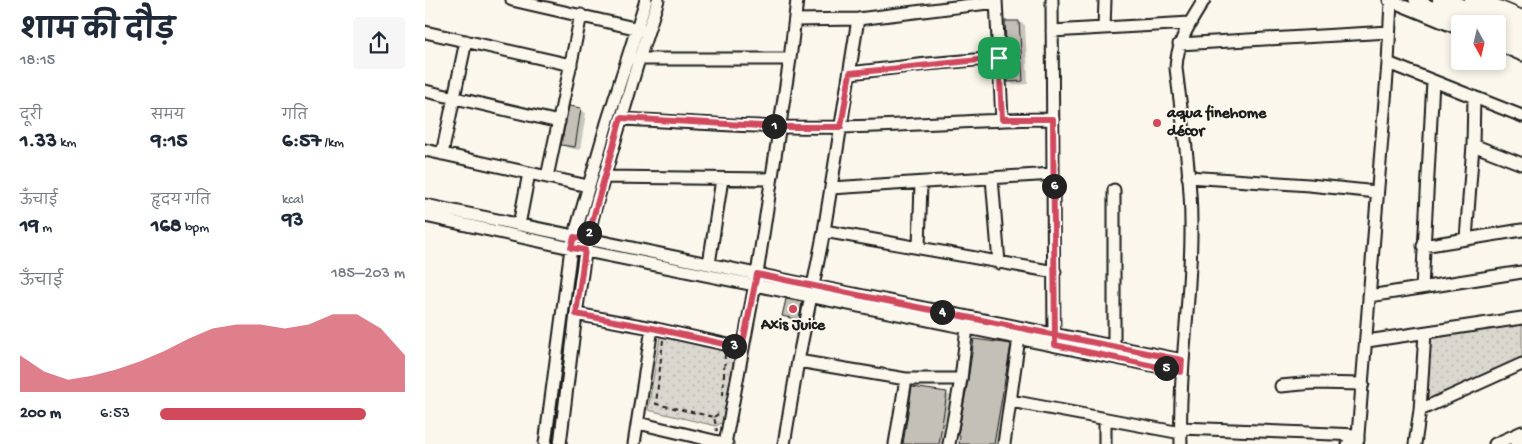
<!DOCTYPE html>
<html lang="hi">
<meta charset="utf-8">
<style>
:root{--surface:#fff;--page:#f6f6f7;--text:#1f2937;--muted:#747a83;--accent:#d1495b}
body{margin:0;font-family:"Gochi Hand","Playpen Sans Deva",sans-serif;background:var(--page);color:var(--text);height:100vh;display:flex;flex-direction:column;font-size:19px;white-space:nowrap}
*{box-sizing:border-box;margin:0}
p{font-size:16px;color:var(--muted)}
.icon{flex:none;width:28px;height:28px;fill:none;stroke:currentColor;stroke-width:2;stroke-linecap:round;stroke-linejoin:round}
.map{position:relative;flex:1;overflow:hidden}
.panel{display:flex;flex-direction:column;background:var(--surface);width:425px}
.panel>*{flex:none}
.needle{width:32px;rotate:172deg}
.buttons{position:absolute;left:1026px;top:15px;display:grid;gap:10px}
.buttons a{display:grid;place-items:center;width:55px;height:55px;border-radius:5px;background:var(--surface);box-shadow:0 2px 8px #0003;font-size:25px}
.pin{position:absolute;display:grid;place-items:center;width:42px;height:42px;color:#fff;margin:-21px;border-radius:10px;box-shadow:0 2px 8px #0006}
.km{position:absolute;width:25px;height:25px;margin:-12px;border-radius:50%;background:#222;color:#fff;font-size:14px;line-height:25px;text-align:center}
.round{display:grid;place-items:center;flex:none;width:52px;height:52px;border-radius:5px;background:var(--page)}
.headline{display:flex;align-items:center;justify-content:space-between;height:85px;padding:0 20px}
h1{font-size:28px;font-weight:700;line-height:38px}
.figures{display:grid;grid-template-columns:repeat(3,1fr);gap:8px;height:85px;padding:5px 20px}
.figures div{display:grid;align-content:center}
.figures b{font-size:21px;font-weight:700}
.figures small{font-size:14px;font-weight:400}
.figures p{font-size:14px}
.chart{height:140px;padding:10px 20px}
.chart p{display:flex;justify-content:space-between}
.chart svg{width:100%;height:90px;margin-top:5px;fill:var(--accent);opacity:.7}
ul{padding:0 20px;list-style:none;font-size:16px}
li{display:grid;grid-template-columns:80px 60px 1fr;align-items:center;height:38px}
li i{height:12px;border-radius:6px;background:var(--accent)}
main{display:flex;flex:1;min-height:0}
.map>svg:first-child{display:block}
.green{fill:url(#green-dots);stroke:#7b7a75}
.shadow{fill:#0003}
.building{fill:#c3c0b8;stroke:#1c1c1c}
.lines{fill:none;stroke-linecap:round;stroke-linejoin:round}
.minor-casing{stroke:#1c1c1c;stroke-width:15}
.highway-casing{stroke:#1c1c1c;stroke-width:21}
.path{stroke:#1c1c1c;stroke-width:2;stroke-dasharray:5 4;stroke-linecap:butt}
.minor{stroke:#fbf7ec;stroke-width:11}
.highway{stroke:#fbf7ec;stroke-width:18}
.route-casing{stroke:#fff;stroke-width:10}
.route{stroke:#d1495b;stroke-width:6}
.poi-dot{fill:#d1495b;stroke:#fbf7ec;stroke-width:2}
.labels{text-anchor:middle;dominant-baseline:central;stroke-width:4;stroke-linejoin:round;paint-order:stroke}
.poi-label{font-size:16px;font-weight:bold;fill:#1c1c1c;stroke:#fbf7ec;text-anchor:start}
</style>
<main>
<section class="panel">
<div class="headline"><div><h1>शाम की दौड़</h1><p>18:15</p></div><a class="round"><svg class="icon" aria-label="share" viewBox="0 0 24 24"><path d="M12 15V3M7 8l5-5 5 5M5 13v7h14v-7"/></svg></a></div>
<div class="figures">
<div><p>दूरी</p><b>1.33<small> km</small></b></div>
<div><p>समय</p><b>9:15</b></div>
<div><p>गति</p><b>6:57<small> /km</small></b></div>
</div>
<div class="figures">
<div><p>ऊँचाई</p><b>19<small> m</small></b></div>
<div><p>हृदय गति</p><b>168<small> bpm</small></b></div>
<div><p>kcal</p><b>93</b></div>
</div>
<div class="chart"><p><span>ऊँचाई</span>185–203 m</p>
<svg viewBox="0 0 160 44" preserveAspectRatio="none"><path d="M0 44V26L10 34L20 38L30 36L40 33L50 29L60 24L70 18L80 13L90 11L100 11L110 13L120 11L130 6L140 6L150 13L160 26V44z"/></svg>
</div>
<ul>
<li><b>200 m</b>6:53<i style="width:84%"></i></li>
</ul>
</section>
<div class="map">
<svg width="1097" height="444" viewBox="0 0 1097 444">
<defs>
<pattern id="green-dots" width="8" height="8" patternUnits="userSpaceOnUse" patternTransform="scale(1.25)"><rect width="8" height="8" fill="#dad7ce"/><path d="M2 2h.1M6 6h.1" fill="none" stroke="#bab8b0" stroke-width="1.8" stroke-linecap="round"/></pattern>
</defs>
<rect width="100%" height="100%" fill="#fbf7ec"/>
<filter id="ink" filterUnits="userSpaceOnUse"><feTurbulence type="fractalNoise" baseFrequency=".02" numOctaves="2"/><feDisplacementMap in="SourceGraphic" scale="10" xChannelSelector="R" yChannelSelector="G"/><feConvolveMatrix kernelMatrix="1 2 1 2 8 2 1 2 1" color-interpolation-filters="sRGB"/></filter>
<g filter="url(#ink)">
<path class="green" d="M1097 320V361L1002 402 1006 335Z
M236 331 311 347 298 422 291 426 223 410Z"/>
<path class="shadow" d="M594 22 600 25 603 84 589 85 584 81 581 23Z
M145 108 156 110 161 113 155 150 143 148 138 145Z
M377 303 380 305 377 321 358 315Z
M585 345 589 347 573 444H534Z
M488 389 522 394 525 396 518 444H479Z"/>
<path class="building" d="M580 21H594L598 81 583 82Z
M144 106 156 108 150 147 136 145Z
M361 299 377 302 374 320 357 316Z
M549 339 586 344 569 444H534L535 436 533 435 543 380Z
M487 387 522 392 514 444H478Z"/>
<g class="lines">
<g class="minor-casing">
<path id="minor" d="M87 0 218 30
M571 0 577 119
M627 0 629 341
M964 0 1035 29
M990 0 1048 24
M433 19 399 231 630 272
M370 20 433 19 571 2
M679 28 680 0
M627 31 765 23
M0 32 146 65
M1072 34 1097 44
M754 44 964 32
M1072 44 1097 55
M207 58 214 59H365
M963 63 1097 116
M425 73 502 64 574 58
M0 91 134 122
M196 119C269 122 343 129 416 127 487 126 557 119 628 119
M1048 145 1097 164
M0 150 163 186
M17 154 41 41
M122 177 156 15
M179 177 346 179
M763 177 884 185 952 192
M567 178 574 263
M406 188 628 174
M689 190V346
M0 205 389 286 757 360
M0 216 146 248 756 371
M94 225 104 173
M1041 239 1048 145 1049 97
M998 246 1097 230
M494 247 496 183
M284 264 297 179
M997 288 1008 81
M944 296 1097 272
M151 314 227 328 317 348
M942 341 1097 318
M373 361 399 231
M481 379H536
M856 386 888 383 938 384
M586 401 756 433
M995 410 1097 364
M680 419V444
M213 423 302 444
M756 428 933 435
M120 444 146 248 182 123 221 0
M135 444 151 314 162 240 169 212 214 59 233 0
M209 444 227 328
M300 444 332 274 365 59 372 0
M359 444 373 361 481 379 470 444
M524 444 536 379 542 327
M579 444 594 338
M756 444C753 370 767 297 766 224 766 173 757 119 751 68 752 41 765 23 779 0
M923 444 933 440V435L963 63 966 1
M990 444 995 410 1000 333
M1070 444 1097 432
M1091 444 1097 441"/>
</g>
<g class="highway-casing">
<path id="highway" d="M1017 0 1097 34
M1049 0 1097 20"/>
</g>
<path class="path" d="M238 340 231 404 289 417 292 431
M298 395 300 354
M289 417 296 412"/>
<use href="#minor" class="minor"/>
<use href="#highway" class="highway"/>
</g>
</g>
<g class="lines" filter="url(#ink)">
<g class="route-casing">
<path id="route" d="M574 58 425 73 416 127H354L196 118 162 240 149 237 146 248 160 250 151 314 227 328 317 348 332 274C473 304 615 332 757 360L756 372 630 345 628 119H577L574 58"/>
</g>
<use href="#route" class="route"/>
</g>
<g class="poi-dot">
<circle cx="732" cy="123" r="5"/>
<circle cx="368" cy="309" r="5"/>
</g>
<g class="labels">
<g class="poi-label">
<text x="742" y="114">aqua finehome<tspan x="742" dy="18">décor</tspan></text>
<text x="368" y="326" text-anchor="middle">Axis Juice</text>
</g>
</g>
</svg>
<div class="buttons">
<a><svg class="needle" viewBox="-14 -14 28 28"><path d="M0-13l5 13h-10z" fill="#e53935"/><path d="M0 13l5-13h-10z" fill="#747a83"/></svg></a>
</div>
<div class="pin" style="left:574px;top:58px;background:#1e9e55"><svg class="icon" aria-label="arrive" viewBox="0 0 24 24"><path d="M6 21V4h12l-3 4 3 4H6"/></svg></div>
<b class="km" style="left:349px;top:126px">1</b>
<b class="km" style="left:164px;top:233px">2</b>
<b class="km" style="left:309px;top:346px">3</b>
<b class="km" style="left:517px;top:312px">4</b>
<b class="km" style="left:741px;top:368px">5</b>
<b class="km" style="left:629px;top:186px">6</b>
</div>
</main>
